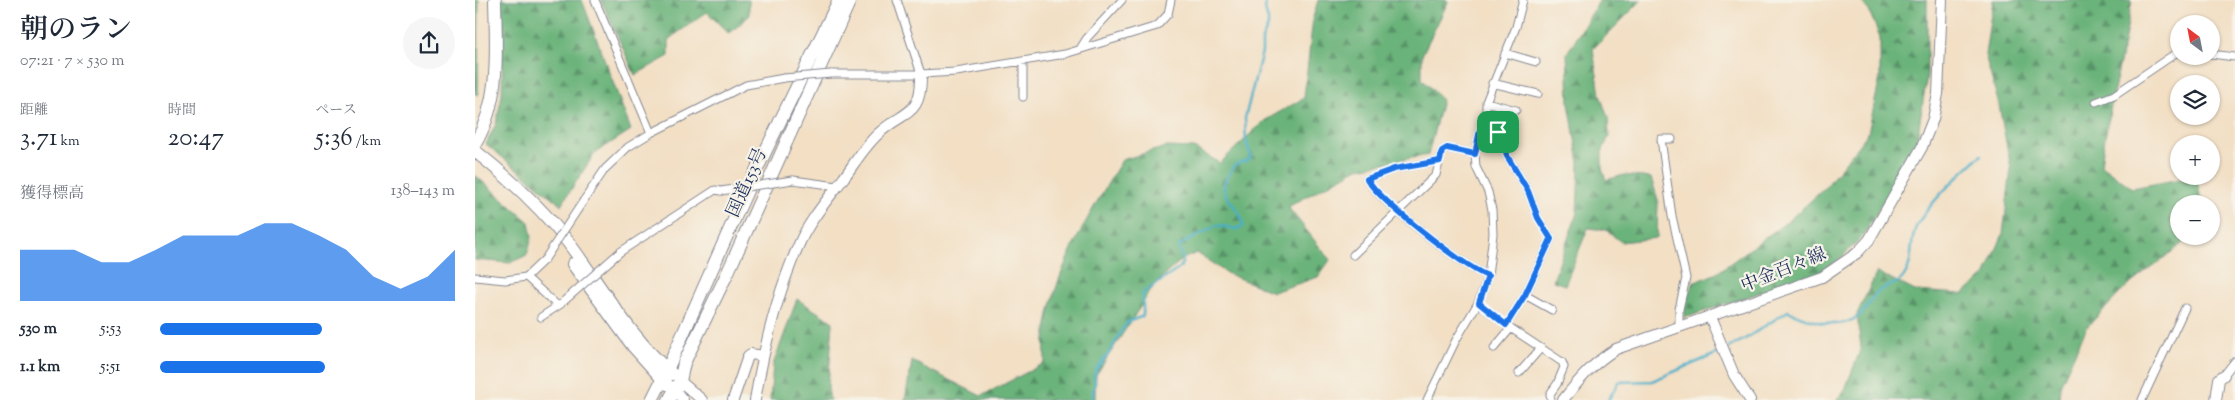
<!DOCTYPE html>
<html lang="ja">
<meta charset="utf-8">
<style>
:root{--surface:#fff;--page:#f6f6f7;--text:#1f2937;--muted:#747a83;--accent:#1a73e8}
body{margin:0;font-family:"Sorts Mill Goudy","Noto Serif JP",serif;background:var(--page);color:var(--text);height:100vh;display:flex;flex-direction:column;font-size:19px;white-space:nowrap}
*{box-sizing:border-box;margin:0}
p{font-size:16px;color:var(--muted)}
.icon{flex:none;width:28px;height:28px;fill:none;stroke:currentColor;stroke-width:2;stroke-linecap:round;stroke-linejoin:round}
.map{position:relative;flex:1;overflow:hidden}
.side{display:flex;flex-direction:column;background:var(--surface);width:475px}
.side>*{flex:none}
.needle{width:32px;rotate:328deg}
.controls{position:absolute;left:1695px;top:15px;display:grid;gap:10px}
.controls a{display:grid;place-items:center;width:50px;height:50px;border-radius:50%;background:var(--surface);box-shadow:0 1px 4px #0004;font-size:25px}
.pin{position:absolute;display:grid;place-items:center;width:42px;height:42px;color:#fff;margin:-21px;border-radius:10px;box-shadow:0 2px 8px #0006}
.round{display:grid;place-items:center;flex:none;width:52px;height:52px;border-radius:26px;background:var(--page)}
.summary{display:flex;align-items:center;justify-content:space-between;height:85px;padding:0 20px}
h1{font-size:28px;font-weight:600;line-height:38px}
.figures{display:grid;grid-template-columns:repeat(3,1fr);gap:8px;height:85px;padding:5px 20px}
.figures div{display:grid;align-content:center}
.figures b{font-size:25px;font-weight:600}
.figures small{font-size:14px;font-weight:400}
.figures p{font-size:14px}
.chart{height:140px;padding:10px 20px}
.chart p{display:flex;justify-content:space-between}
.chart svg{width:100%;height:90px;margin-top:5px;fill:var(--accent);opacity:.7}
ul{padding:0 20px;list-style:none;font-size:16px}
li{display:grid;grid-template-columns:80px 60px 1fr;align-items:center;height:38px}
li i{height:12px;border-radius:6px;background:var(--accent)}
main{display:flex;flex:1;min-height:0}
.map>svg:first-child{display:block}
.forest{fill:url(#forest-firs);stroke:#43716c}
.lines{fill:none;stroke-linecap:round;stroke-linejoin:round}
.stream{stroke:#49afc9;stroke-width:2.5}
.street-casing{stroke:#868791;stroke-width:9}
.secondary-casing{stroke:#868791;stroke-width:12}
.highway-casing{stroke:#868791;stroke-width:14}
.street{stroke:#fff;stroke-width:7}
.secondary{stroke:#fff;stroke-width:10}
.highway{stroke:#fff;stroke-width:12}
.street-bridge-casing{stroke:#868791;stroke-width:9;stroke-linecap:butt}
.street-bridge{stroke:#fff;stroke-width:7}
.route-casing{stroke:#fff;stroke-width:10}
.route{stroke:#1a73e8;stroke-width:6}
.labels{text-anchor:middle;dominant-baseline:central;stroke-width:4.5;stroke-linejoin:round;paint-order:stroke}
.street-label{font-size:18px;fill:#1b2f5e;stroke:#f7f3e8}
</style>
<main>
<section class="side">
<div class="summary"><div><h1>朝のラン</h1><p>07:21 · 7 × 530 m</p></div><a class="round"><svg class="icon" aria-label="share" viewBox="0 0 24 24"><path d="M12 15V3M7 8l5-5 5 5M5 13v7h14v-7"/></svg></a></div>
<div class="figures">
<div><p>距離</p><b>3.71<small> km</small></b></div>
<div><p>時間</p><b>20:47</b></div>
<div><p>ペース</p><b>5:36<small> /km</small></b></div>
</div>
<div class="chart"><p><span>獲得標高</span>138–143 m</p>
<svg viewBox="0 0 160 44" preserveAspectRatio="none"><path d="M0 44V19L10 19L20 19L30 25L40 25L50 19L60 12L70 12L80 12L90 6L100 6L110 12L120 19L130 32L140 38L150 32L160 19V44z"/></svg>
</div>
<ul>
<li><b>530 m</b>5:53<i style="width:55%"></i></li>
<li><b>1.1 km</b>5:51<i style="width:56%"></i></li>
</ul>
</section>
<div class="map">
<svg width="1760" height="400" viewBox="0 0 1760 400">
<defs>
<pattern id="forest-firs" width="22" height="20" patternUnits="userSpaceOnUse" patternTransform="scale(1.25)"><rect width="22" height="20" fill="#6bb37a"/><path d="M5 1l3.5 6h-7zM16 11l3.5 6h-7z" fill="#579267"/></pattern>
</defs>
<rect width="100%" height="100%" fill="#f7f3e8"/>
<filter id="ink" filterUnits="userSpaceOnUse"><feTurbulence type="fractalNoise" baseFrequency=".02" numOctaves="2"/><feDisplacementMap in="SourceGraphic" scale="10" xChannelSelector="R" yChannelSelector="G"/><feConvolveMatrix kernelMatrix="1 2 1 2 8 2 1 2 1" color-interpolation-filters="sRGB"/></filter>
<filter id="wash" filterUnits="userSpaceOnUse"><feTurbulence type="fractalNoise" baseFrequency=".0096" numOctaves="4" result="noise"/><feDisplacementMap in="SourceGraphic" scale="20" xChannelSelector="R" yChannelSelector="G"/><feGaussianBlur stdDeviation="1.12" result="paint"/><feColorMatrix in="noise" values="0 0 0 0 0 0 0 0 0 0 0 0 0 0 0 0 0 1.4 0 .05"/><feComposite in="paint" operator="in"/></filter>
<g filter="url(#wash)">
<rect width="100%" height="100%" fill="#f2dfc4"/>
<path class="forest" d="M0 0H4L3 95 0 94Z
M25 0H107L156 130 120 153 86 205 11 144 21 124 27 94 28 26Z
M126 0H274V16L254 34 232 12 194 39V56L160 75Z
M843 0H972L973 2 947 55V79L967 100 953 155 883 168 813 207 855 260 843 277 798 292 753 274 722 253 707 259 680 284 621 375 620 400H430L437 361 506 396 570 363C570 356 569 347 570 340 576 274 614 215 647 160L691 147 719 148 745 163 789 121 829 98 838 18Z
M1125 0H1167L1118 49 1125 95 1133 118 1134 136 1127 152V169L1131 180 1149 175 1176 178 1183 200 1182 238 1146 242 1131 230 1113 228 1090 285 1078 281 1102 213 1104 163 1094 103 1092 53Z
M1385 0H1452V75L1441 147 1388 236 1364 260 1344 273 1209 318 1210 304 1218 283 1242 273 1313 221 1350 188 1393 133 1405 78V37L1394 11Z
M1518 0H1657C1648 55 1633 110 1626 165L1657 188 1721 176 1727 204H1704V236H1717L1650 288 1612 327 1585 386 1584 400H1361L1369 392 1386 348 1382 314 1402 272 1440 291 1488 294 1510 276 1528 234 1536 169 1524 105 1510 55Z
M0 175 54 222 57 237 52 255 35 263 0 260Z
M322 299 358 322 353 387 355 400H295L298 365Z"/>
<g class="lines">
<path class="stream" d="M1251 349 1270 339 1313 311C1334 320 1363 333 1385 315 1393 308 1397 295 1407 289 1414 284 1424 285 1429 276 1440 261 1433 242 1442 225 1458 198 1484 176 1506 155
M617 400 620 382 619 376 622 368 634 353 648 328 653 322 668 316V293L705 268 708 260 704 247 705 245 742 225 761 229 768 226C767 204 740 199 752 177 755 173 757 167 762 164 765 162 769 162 773 160L776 156 771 141 770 118 787 52V39L793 26V20L790 9 791 0
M1133 400 1144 382 1177 381 1246 352"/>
</g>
</g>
<g filter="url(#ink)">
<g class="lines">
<g class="street-casing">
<path id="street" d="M120 0 176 133
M422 0 446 74
M605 49 612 38 647 0
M1030 53 1061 62
M1736 54 1760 57
M356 74H446L481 72 590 54 682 26 693 14 696 0
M1017 83 1063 94
M548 97V61
M1011 102 1041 110
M1621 102 1639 95 1704 51
M1011 119 1028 138 1032 156 1053 191 1063 218 1076 239 1050 295 1031 325
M1197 139H1186L1197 216 1211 278 1204 309V327
M965 161 919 169 892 179C904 201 989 267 1013 276
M318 180 362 186
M109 200 130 169 153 147 176 133 271 85 309 78
M145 252 240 190 246 191
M878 255 961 175 967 151 972 148 1000 154
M0 277 30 280 51 277 70 259
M51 277 83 306
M1050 295 1077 310
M1003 303 1031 325 1087 362 1089 367 1082 384 1075 394 1076 400
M66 317 86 304
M1019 348 1036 328
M1044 373 1066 348
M1749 375 1760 361
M952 400 981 340 1003 303 1013 276 1018 234 1017 210 1013 192 1001 167 1000 154 1005 130 1011 119V102L1041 27 1048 0
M1667 400 1710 308"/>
</g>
<g class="secondary-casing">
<path id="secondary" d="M1235 317 1259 375 1275 400
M205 381 227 400
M200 390 208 400
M258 400 273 356 276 354 288 356
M280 400C289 347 302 292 325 242 335 220 353 199 368 179 379 164 389 147 403 134 428 110 447 118 446 74
M1088 400C1104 380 1118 363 1141 349L1347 277 1382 253 1394 240 1447 147 1458 119 1463 94 1467 0
M1741 400 1744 379 1749 375"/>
</g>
<g class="highway-casing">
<path id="highway" d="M0 144C26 99 21 50 20 0
M0 151C34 178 67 208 93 242 125 285 156 339 197 374
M98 264 158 346 192 384
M177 400 192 370 278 177 364 0
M194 400 205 381 209 363 253 272 375 0"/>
</g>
<use href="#street" class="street"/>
<use href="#secondary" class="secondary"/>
<use href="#highway" class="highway"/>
<g class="street-bridge-casing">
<path id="street-bridge" d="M309 78 356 74
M246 191 318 180
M70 259 109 200
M89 301 145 252"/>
</g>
<use href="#street-bridge" class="street-bridge"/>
</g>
</g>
<g class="lines" filter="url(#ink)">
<g class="route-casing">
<path id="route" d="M1011 119 1028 138 1032 156 1053 191 1063 218 1076 239 1050 295 1031 325 1004 303 1013 276C989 267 905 201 892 179L919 169 965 161 967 151 972 148 1000 154 1005 130Z"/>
</g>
<use href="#route" class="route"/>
</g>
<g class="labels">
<g class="street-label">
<text transform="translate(273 183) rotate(-66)">国道153号</text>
<text transform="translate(1309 271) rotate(-22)">中金百々線</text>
</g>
</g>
</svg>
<div class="controls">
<a><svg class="needle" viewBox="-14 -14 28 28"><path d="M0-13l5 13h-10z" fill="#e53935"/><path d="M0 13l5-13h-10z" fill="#747a83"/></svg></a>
<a><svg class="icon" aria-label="layers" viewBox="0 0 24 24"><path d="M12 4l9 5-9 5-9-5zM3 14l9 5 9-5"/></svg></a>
<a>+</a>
<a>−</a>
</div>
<div class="pin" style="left:1023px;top:132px;background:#1e9e55"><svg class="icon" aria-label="arrive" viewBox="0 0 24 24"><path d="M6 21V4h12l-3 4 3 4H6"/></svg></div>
</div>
</main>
